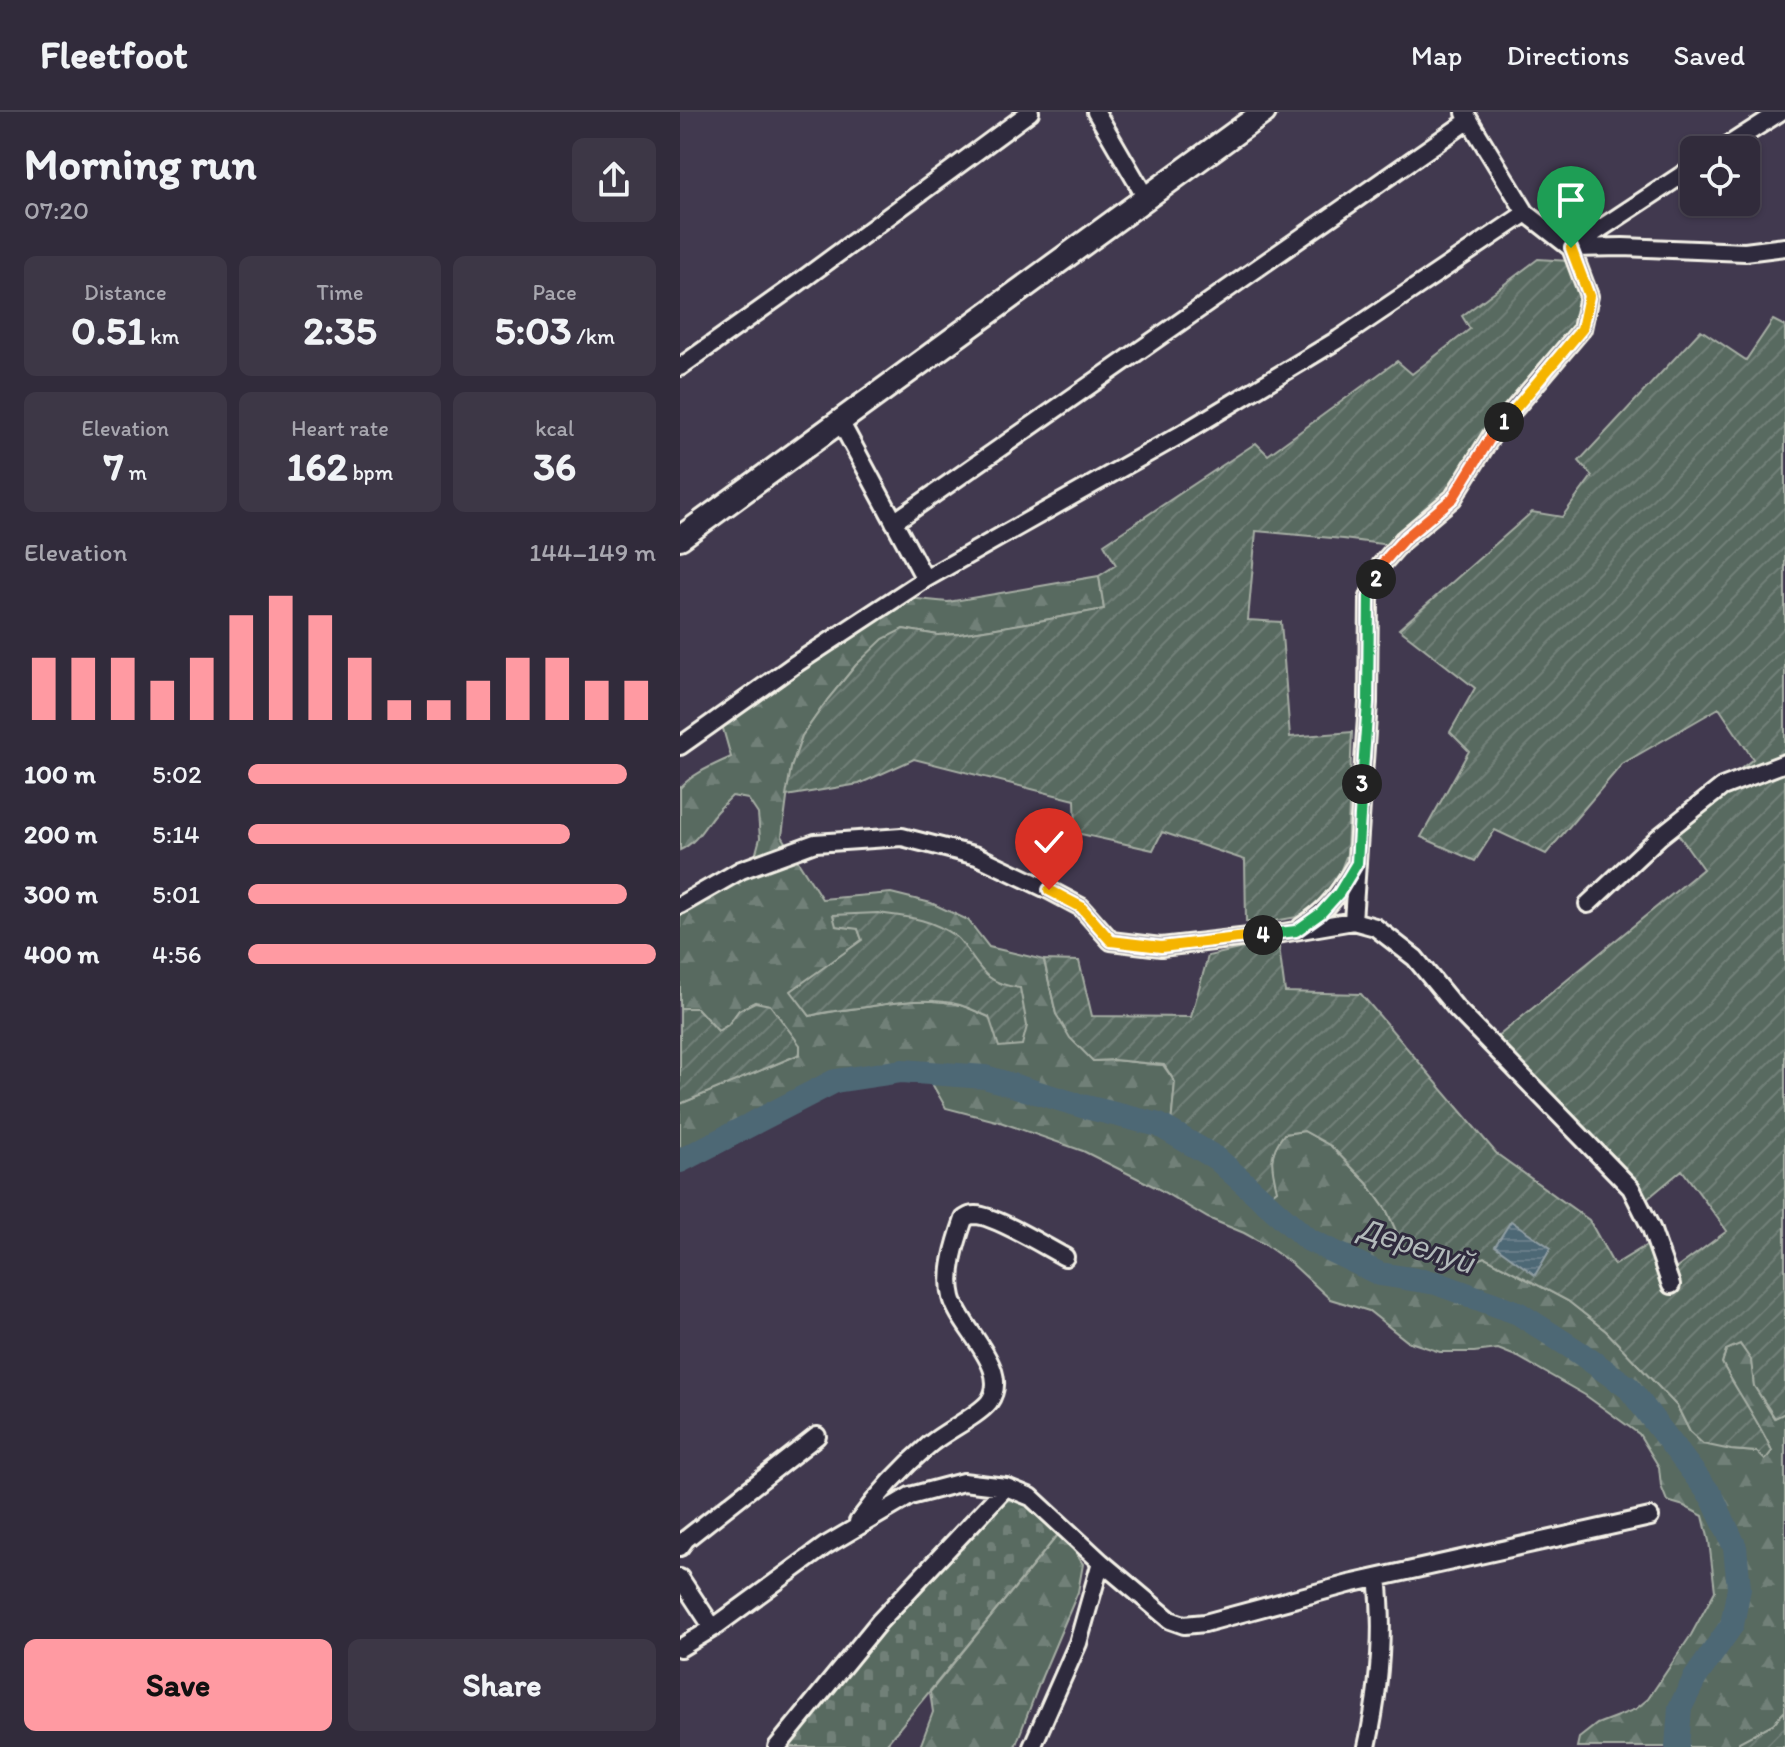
<!DOCTYPE html>
<meta charset="utf-8">
<style>
:root{--surface:#312b3b;--page:#3d3746;--text:#f1f3f6;--muted:#a8a7af;--line:#4c4755;--accent:#ff9aa2}
body{margin:0;font-family:Itim,sans-serif;background:var(--page);color:var(--text);height:100vh;display:flex;flex-direction:column;font-size:30px;white-space:nowrap}
*{box-sizing:border-box;margin:0}
p{font-size:26px;color:var(--muted)}
.icon{flex:none;width:44px;height:44px;fill:none;stroke:currentColor;stroke-width:2;stroke-linecap:round;stroke-linejoin:round}
.map{position:relative;flex:1;overflow:hidden}
.panel{display:flex;flex-direction:column;background:var(--surface);width:680px}
.panel>*{flex:none}
.buttons{position:absolute;left:1000px;top:24px;display:grid;gap:16px}
.buttons a{display:grid;place-items:center;width:80px;height:80px;border-radius:12px;background:var(--surface);box-shadow:0 2px 6px #0004,0 0 0 2px var(--line);font-size:40px}
.pin{position:absolute;display:grid;place-items:center;width:68px;height:68px;color:#fff;margin:-82px -34px;border-radius:50% 50% 50% 0;rotate:-45deg;box-shadow:0 0 8px #0007}
.pin .icon{rotate:45deg}
.km{position:absolute;width:40px;height:40px;margin:-20px;border-radius:50%;background:#222;color:#fff;font-size:22px;line-height:40px;text-align:center}
.round{display:grid;place-items:center;flex:none;width:84px;height:84px;border-radius:12px;background:var(--page)}
.overview{display:flex;align-items:center;justify-content:space-between;height:136px;padding:0 24px}
h1{font-size:44px;font-weight:700;line-height:60px}
.metrics{display:grid;grid-template-columns:repeat(3,1fr);gap:12px;height:136px;padding:8px 24px}
.metrics div{display:grid;align-content:center;border-radius:12px;background:var(--page);text-align:center}
.metrics b{font-size:40px;font-weight:700}
.metrics small{font-size:22px;font-weight:400}
.metrics p{font-size:22px}
.chart{height:224px;padding:16px 24px}
.chart p{display:flex;justify-content:space-between}
.chart svg{width:100%;height:144px;margin-top:8px;stroke:var(--accent);stroke-width:6}
.button{display:flex;gap:16px;margin-top:auto;padding:16px 24px}
.button a{flex:1;height:92px;border-radius:12px;background:var(--accent);color:#111;font-size:32px;font-weight:700;line-height:92px;text-align:center}
.button a+a{background:var(--page);color:var(--text)}
ul{padding:0 24px;list-style:none;font-size:26px}
li{display:grid;grid-template-columns:128px 96px 1fr;align-items:center;height:60px}
li i{height:20px;border-radius:10px;background:var(--accent)}
header{display:flex;align-items:center;gap:48px;box-sizing:border-box;height:112px;padding:0 40px;background:var(--surface);border-bottom:2px solid var(--line)}
header strong{font-size:38px}
nav{display:flex;gap:44px;margin-inline-start:auto;font-size:28px}
main{display:flex;flex:1;min-height:0}
.map>svg:first-child{display:block}
.forest{fill:url(#forest-firs);stroke:#a6aea4;stroke-width:2;fill-rule:evenodd}
.cemetery{fill:url(#cemetery-stones);stroke:#a6aea4;stroke-width:2}
.garden{fill:url(#garden-furrows);stroke:#a6aea4;stroke-width:2}
.water{fill:url(#water-rules);stroke:#909ea3;stroke-width:2}
.lines{fill:none;stroke-linecap:round;stroke-linejoin:round}
.river{stroke:#4e6775;stroke-width:24}
.minor-casing{stroke:#f4f1e8;stroke-width:22}
.major-casing{stroke:#f4f1e8;stroke-width:28}
.minor{stroke:#2f2a3d;stroke-width:16}
.major{stroke:#2f2a3d;stroke-width:22}
.split-1-casing{stroke:#fff;stroke-width:16}
.split-2-casing{stroke:#fff;stroke-width:16}
.split-3-casing{stroke:#fff;stroke-width:16}
.split-4-casing{stroke:#fff;stroke-width:16}
.split-5-casing{stroke:#fff;stroke-width:16}
.split-1{stroke:#f5b400;stroke-width:10}
.split-2{stroke:#f0652b;stroke-width:10}
.split-3{stroke:#22a559;stroke-width:10}
.split-4{stroke:#22a559;stroke-width:10}
.split-5{stroke:#f5b400;stroke-width:10}
.labels{text-anchor:middle;dominant-baseline:central;stroke-width:6;stroke-linejoin:round;paint-order:stroke}
.water-label{font-size:30px;font-style:italic;fill:#b2baba;stroke:#2f2a3d}
</style>
<header>
<strong>Fleetfoot</strong>
<nav><a>Map</a><a>Directions</a><a>Saved</a></nav>
</header>
<main>
<section class="panel">
<div class="overview"><div><h1>Morning run</h1><p>07:20</p></div><a class="round"><svg class="icon" aria-label="share" viewBox="0 0 24 24"><path d="M12 15V3M7 8l5-5 5 5M5 13v7h14v-7"/></svg></a></div>
<div class="metrics">
<div><p>Distance</p><b>0.51<small> km</small></b></div>
<div><p>Time</p><b>2:35</b></div>
<div><p>Pace</p><b>5:03<small> /km</small></b></div>
</div>
<div class="metrics">
<div><p>Elevation</p><b>7<small> m</small></b></div>
<div><p>Heart rate</p><b>162<small> bpm</small></b></div>
<div><p>kcal</p><b>36</b></div>
</div>
<div class="chart"><p><span>Elevation</span>144–149 m</p>
<svg viewBox="0 0 160 44" preserveAspectRatio="none"><path d="M5 44V25M15 44V25M25 44V25M35 44V32M45 44V25M55 44V12M65 44V6M75 44V12M85 44V25M95 44V38M105 44V38M115 44V32M125 44V25M135 44V25M145 44V32M155 44V32"/></svg>
</div>
<ul>
<li><b>100 m</b>5:02<i style="width:93%"></i></li>
<li><b>200 m</b>5:14<i style="width:79%"></i></li>
<li><b>300 m</b>5:01<i style="width:93%"></i></li>
<li><b>400 m</b>4:56<i style="width:100%"></i></li>
</ul>
<div class="button"><a>Save</a><a>Share</a></div>
</section>
<div class="map">
<svg width="1105" height="1635" viewBox="0 0 1105 1635">
<defs>
<pattern id="forest-firs" width="22" height="20" patternUnits="userSpaceOnUse" patternTransform="scale(2)"><rect width="22" height="20" fill="#596a61"/><path d="M5 1l3.5 6h-7zM16 11l3.5 6h-7z" fill="#718078"/></pattern>
<pattern id="cemetery-stones" width="16" height="16" patternUnits="userSpaceOnUse" patternTransform="scale(2)"><rect width="16" height="16" fill="#596a61"/><path d="M2 7V4a2 2 0 0 1 4 0v3zM10 15v-3a2 2 0 0 1 4 0v3z" fill="#718078"/></pattern>
<pattern id="garden-furrows" width="10" height="10" patternUnits="userSpaceOnUse" patternTransform="scale(2)"><rect width="10" height="10" fill="#596a61"/><path d="M-1 1l2-2M0 10L10 0M9 11l2-2" fill="none" stroke="#718078"/></pattern>
<pattern id="water-rules" width="6" height="5" patternUnits="userSpaceOnUse" patternTransform="scale(2)"><rect width="6" height="5" fill="#4e6775"/><path d="M0 2.5h6" fill="none" stroke="#687d89"/></pattern>
</defs>
<rect width="100%" height="100%" fill="#41394f"/>
<filter id="ink" filterUnits="userSpaceOnUse"><feTurbulence type="fractalNoise" baseFrequency=".0125" numOctaves="2"/><feDisplacementMap in="SourceGraphic" scale="16" xChannelSelector="R" yChannelSelector="G"/><feConvolveMatrix kernelMatrix="1 2 1 2 8 2 1 2 1" color-interpolation-filters="sRGB"/></filter>
<g filter="url(#ink)">
<path class="forest" d="M419 464 424 497 359 509 280 522 258 523 223 517 176 553 148 587 122 624 111 656 102 724 142 787 211 781 251 791 288 808 309 835 364 848 376 902 413 949 434 948 483 953 495 970 490 1024C518 1048 551 1068 580 1090L596 1078C591 1053 588 1042 604 1022L624 1019 651 1034 687 1071 707 1099 723 1134 788 1152 805 1145 888 1189 926 1219 997 1294 1010 1320 1051 1338 1077 1340 1092 1339C1077 1308 1057 1281 1042 1251L1046 1238 1059 1231 1071 1247 1074 1274 1094 1306 1105 1301V1599L1093 1612 1060 1630 1059 1635H897L899 1626 917 1612 956 1597 968 1587 1011 1523 1035 1479 1029 1429 1023 1404 1004 1394 987 1389 981 1374 979 1355 959 1322 905 1283 838 1245 818 1237 794 1240H760L727 1229 689 1199 650 1187 611 1151 584 1132 564 1121 528 1106 475 1075 403 1039 320 1010 266 996 251 970 238 958 198 957 161 961 119 982 63 1008 0 1041V992L120 942 75 890 59 898 48 913 38 919 17 896H0V803L40 772 71 759 80 726 78 702 68 687 52 684C47 689 42 694 37 699 25 712 18 730 0 738V676C13 661 34 653 51 645L42 613 62 594 227 486 268 490ZM178 817 297 853 310 868 329 875 309 905C300 901 290 896 280 893 248 885 218 890 186 895 167 898 149 899 130 904L112 879 182 828Z
M381 1419 403 1452 398 1480 363 1562 335 1635H240L253 1600 250 1580Z"/>
<path class="cemetery" d="M322 1383 350 1391 381 1419 204 1635H98Z"/>
<path class="garden" d="M858 147 904 150 915 173 911 206 862 269 775 392 725 435 663 427 576 419 568 508 601 510 610 625 672 620 667 742 658 765 637 791 617 805 589 810H566L565 748 482 720 473 738 396 721 395 688 234 647 179 672 106 684 111 656 122 624 148 587 176 553 203 527 223 517 258 523 280 522 359 509 424 497 419 464 436 453 424 432 576 331 588 343 717 249 732 262 790 217 782 204Z
M1093 208 1105 214V1301L1095 1306 1074 1274 1071 1248 1060 1232 1046 1238 1042 1251C1058 1281 1078 1308 1092 1339L1085 1348 1077 1340 1051 1338 1023 1332 1010 1320 997 1294 926 1219 888 1189 805 1145 788 1152 736 1143 723 1134 707 1099 687 1071 651 1034 624 1019 604 1022C588 1042 591 1054 597 1078L581 1090 536 1056 508 1039 490 1024 495 970 484 953 434 948 413 949 390 926 376 902 364 848 399 849 412 904 511 905 528 844 598 828 605 880 681 882 817 1042 909 1108 934 1153 980 1125 994 1158 1047 1119 1002 1058 954 1098 942 1075 805 935 1023 757 991 712 1073 647 1039 596 942 652 866 742 815 718 795 749 741 725 789 639 770 620 795 576 719 517 852 400 882 405 912 364 899 349 1021 218 1066 248Z
M198 801C228 805 249 806 275 824 280 827 283 833 287 838 303 862 310 872 340 876L347 914 342 933 319 935 309 905C299 901 290 896 280 893 248 885 218 890 186 895 166 898 150 898 130 904L111 879 182 828 178 817 156 814 153 803Z
M75 890 90 893 120 933V942L0 992V896H17L38 919 48 913 59 898Z
M1105 1599V1635H1059V1630L1093 1612Z"/>
<path class="water" d="M831 1109 871 1136 855 1163 815 1134Z"/>
<g class="lines">
<path class="river" d="M0 1049 155 969 222 959 305 965 402 994 479 1013 536 1046 627 1127 700 1162 756 1171 838 1201 900 1241 949 1276 1032 1385 1055 1435 1059 1476 1052 1513 1015 1566 1000 1596 997 1635"/>
<g class="minor-casing">
<path id="minor" d="M416 0 466 86
M785 1 846 101 891 136 943 135 1065 140 1105 135
M1041 38 1100 0
M0 255 118 171 350 0
M160 309 245 467
M214 410 788 9
M0 634 114 553 245 467 500 323 659 227 846 101
M908 792 979 725 1042 675 1105 651
M0 793 61 758 135 731 222 725 297 744 369 778 401 795 431 829 481 835 603 821 673 809 695 815 735 846 776 896 951 1076 971 1116 991 1173
M673 809 688 591 689 485 701 453 723 428 773 386 812 323 902 217 909 184 891 136 1014 55
M621 815C648 797 658 783 674 756
M178 1410C198 1382 222 1356 249 1333 264 1320 298 1304 309 1290 333 1257 279 1216 272 1185 266 1161 276 1130 284 1107 289 1104 290 1103 296 1103 316 1104 366 1135 385 1145
M0 1435 6 1427 137 1324
M421 1450 490 1508 504 1513 525 1511 669 1472 970 1405
M0 1466 33 1516
M0 1536 33 1516 145 1434 230 1384 283 1370 326 1375 351 1385 421 1450 398 1531 352 1635
M97 1635 199 1510 326 1375
M687 1635C699 1579 705 1523 698 1466"/>
</g>
<g class="major-casing">
<path id="major" d="M0 426 584 0"/>
</g>
<use href="#minor" class="minor"/>
<use href="#major" class="major"/>
</g>
</g>
<g class="lines" filter="url(#ink)">
<g class="split-1-casing">
<path id="split-1" d="M824 310 902 217 909 184 891 136"/>
</g>
<g class="split-2-casing">
<path id="split-2" d="M696 467 701 453 723 428 773 386 812 323 824 310"/>
</g>
<g class="split-3-casing">
<path id="split-3" d="M682 672 688 591 689 485 696 467"/>
</g>
<g class="split-4-casing">
<path id="split-4" d="M583 823 616 819 641 801 659 781 677 751 682 672"/>
</g>
<g class="split-5-casing">
<path id="split-5" d="M369 778 401 795 431 829 481 835 583 823"/>
</g>
<use href="#split-1" class="split-1"/>
<use href="#split-2" class="split-2"/>
<use href="#split-3" class="split-3"/>
<use href="#split-4" class="split-4"/>
<use href="#split-5" class="split-5"/>
</g>
<g class="labels">
<g class="water-label">
<text transform="translate(738 1134) rotate(18)">Дерелуй</text>
</g>
</g>
</svg>
<div class="buttons">
<a><svg class="icon" aria-label="locate" viewBox="0 0 24 24"><circle cx="12" cy="12" r="6"/><path d="M12 2v4M12 18v4M2 12h4M18 12h4"/></svg></a>
</div>
<div class="pin" style="left:891px;top:136px;background:#1e9e55"><svg class="icon" aria-label="arrive" viewBox="0 0 24 24"><path d="M6 21V4h12l-3 4 3 4H6"/></svg></div>
<div class="pin" style="left:369px;top:778px;background:#d93025"><svg class="icon" aria-label="check" viewBox="0 0 24 24"><path d="M5 12l5 5 9-10"/></svg></div>
<b class="km" style="left:824px;top:310px">1</b>
<b class="km" style="left:696px;top:467px">2</b>
<b class="km" style="left:682px;top:672px">3</b>
<b class="km" style="left:583px;top:823px">4</b>
</div>
</main>
